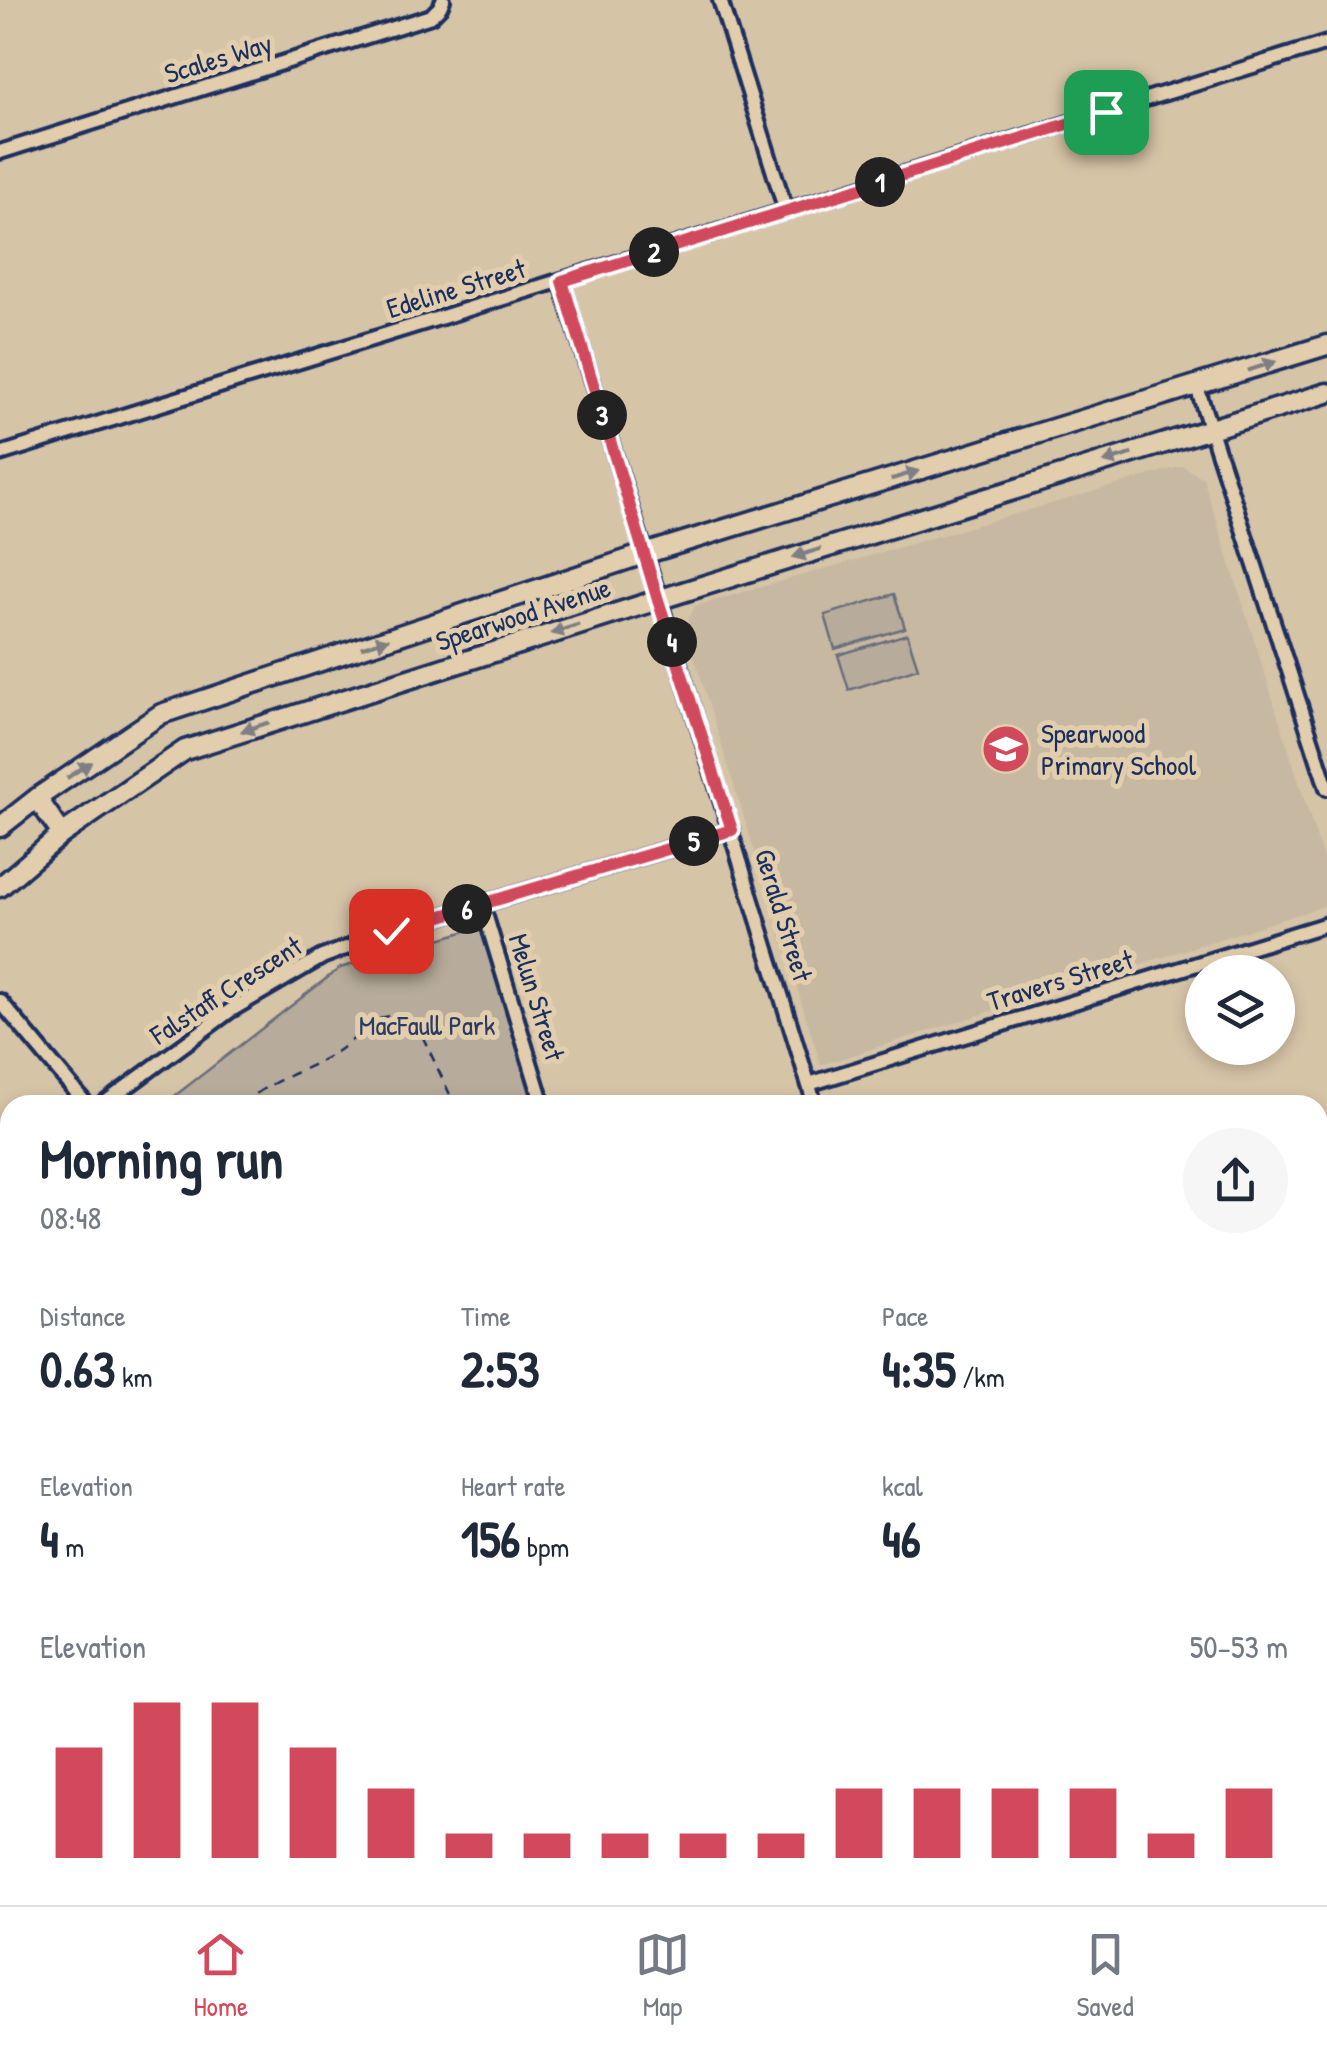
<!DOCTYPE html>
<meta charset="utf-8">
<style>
:root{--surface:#fff;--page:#f6f6f7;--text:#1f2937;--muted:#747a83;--line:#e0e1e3;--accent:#d1495b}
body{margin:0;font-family:"Patrick Hand",sans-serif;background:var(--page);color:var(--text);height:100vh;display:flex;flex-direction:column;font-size:38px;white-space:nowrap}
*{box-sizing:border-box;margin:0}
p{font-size:32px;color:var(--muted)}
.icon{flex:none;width:55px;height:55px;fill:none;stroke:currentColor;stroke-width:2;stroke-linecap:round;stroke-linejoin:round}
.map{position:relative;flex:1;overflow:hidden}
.side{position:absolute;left:0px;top:1095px;width:1328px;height:810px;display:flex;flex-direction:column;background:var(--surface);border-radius:30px 30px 0 0;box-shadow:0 5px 15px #0003}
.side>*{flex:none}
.tools{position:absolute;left:1185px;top:955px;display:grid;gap:20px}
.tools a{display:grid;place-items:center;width:110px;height:110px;border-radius:50%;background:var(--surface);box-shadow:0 5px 15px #0003;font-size:50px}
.pin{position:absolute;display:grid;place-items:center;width:85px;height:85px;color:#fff;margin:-42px;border-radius:20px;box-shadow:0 5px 15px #0006}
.km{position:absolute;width:50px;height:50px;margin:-25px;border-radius:50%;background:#222;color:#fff;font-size:28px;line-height:50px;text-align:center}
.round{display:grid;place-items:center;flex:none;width:105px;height:105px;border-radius:52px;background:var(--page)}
.summary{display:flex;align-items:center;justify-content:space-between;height:170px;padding:0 40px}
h1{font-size:55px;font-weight:800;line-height:75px}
.stats{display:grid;grid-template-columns:repeat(3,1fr);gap:15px;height:170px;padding:10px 40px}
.stats div{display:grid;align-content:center}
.stats b{font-size:50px;font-weight:800}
.stats small{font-size:28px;font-weight:400}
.stats p{font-size:28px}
.chart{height:280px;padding:20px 40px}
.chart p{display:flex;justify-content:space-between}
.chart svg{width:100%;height:180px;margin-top:10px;stroke:var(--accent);stroke-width:6}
.tab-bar{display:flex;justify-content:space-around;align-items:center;height:140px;border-top:2px solid var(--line);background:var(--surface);font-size:28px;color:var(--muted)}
.tab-bar a{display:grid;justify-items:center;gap:5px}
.tab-bar .current{color:var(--accent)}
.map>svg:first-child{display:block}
.built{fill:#c7b8a1}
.green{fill:#b7ac9b;stroke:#696e7c;stroke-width:2.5}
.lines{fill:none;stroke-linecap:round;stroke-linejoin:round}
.lane-casing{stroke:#1b2f5e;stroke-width:14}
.street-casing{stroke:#1b2f5e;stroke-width:20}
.secondary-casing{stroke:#1b2f5e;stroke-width:25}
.path{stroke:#1b2f5e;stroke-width:2.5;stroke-dasharray:10 8;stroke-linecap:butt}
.lane{stroke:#e2ceac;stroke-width:6}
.street{stroke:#e2ceac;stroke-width:12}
.secondary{stroke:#e2ceac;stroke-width:18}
.oneway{fill:#7e7e85}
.route-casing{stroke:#fff;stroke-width:20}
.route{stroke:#d1495b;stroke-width:12}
.labels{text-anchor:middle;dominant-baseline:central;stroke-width:10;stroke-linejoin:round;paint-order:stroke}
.street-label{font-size:28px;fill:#1b2f5e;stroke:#e2ceac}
.poi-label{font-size:28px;fill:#1b2f5e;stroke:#e2ceac;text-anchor:start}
.park-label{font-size:28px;fill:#2b3c64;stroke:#e2ceac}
</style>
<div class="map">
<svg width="1327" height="1905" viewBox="0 0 1327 1905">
<rect width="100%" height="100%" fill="#d6c4a7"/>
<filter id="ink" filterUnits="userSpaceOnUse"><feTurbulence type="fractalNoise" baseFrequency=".01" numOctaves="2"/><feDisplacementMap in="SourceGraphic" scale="20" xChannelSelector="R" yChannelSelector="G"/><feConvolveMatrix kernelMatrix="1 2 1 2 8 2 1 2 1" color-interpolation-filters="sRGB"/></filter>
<g filter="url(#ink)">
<path class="built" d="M1182 466 1203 478 1327 871V905L821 1065 685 627 695 606Z"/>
<path class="green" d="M894 594 905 628 835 649 825 615Z
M907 634 918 668 849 690 838 655Z
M480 927 535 1105H163L340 968Z
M10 1223V1880L0 1883V1231Z"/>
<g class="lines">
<g class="lane-casing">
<path id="lane" d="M0 1669 10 1677"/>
</g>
<g class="street-casing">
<path id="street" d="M720 0 786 211
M0 152 431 16 440 7 443 0
M561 281 815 1105
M1197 387 1327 788
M0 454 1327 43
M482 904 543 1105
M0 1001 87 1105
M809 1084 1327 924
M102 1105 231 1010 322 957 391 931 732 830
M1318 1177 1327 1174
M0 1189 10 1181
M1318 1408 1327 1405
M1318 1676 1327 1674
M1060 1895 1064 1905
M4 1905 36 1895
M808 1905 840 1895"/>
</g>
<g class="secondary-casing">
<path id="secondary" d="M37 798 62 834
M0 827 37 798 161 714 644 554 1327 345
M0 887 62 834 185 750 686 591 1327 393"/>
</g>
<path class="path" d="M242 1105C270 1079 308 1071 339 1050 356 1039 372 1018 392 1015 405 1014 412 1019 419 1029L455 1105
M0 1346 10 1345
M0 1567 10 1578"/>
<use href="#lane" class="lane"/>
<use href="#street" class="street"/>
<use href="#secondary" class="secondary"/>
</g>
<defs><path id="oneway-solid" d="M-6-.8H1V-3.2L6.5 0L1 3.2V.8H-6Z" transform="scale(2.5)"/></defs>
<g class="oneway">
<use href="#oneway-solid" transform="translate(1262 366) rotate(-18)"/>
<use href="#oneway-solid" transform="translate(1118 458) rotate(163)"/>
<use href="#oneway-solid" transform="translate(905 475) rotate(-17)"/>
<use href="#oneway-solid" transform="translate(807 553) rotate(163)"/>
<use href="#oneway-solid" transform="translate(565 629) rotate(162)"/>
<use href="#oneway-solid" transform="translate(375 643) rotate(-18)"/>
<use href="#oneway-solid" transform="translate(255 727) rotate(162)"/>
<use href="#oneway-solid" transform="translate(79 770) rotate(-34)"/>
</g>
</g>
<g class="lines" filter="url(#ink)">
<g class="route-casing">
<path id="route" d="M391 931 732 830 658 600 562 281 1106 112"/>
</g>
<use href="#route" class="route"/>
</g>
<defs>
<g id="school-disc" transform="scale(2.5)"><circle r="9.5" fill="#d1495b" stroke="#e2ceac"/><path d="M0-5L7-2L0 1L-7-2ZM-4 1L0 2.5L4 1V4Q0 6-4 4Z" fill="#fff"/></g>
</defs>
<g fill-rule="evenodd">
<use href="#school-disc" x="1006" y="749"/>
</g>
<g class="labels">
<g class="street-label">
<text transform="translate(218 58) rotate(-17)">Scales Way</text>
<text transform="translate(456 288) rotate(-17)">Edeline Street</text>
<text transform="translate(523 614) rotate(-18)">Spearwood Avenue</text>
<text transform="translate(784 915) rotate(73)">Gerald Street</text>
<text transform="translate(1060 980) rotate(-17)">Travers Street</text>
<text transform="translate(226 990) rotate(-33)">Falstaff Crescent</text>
<text transform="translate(537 997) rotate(73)">Melun Street</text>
</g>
<g class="poi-label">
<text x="1041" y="733">Spearwood<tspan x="1041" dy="32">Primary School</tspan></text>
</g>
<g class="park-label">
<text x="427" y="1025">MacFaull Park</text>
</g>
</g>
</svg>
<div class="tools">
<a><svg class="icon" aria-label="layers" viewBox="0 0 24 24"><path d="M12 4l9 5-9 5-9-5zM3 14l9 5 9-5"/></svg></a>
</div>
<div class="pin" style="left:1106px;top:112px;background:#1e9e55"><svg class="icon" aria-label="arrive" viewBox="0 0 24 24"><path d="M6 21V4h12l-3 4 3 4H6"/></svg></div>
<div class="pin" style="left:391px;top:931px;background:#d93025"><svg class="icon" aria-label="check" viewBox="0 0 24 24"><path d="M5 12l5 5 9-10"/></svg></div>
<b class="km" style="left:880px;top:182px">1</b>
<b class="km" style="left:654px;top:252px">2</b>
<b class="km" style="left:602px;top:415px">3</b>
<b class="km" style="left:672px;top:642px">4</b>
<b class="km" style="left:694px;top:841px">5</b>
<b class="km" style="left:467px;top:909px">6</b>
<section class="side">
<div class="summary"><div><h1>Morning run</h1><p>08:48</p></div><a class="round"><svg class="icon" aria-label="share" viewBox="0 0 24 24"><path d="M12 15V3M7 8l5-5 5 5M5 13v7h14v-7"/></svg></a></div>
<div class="stats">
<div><p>Distance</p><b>0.63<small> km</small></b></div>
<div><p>Time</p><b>2:53</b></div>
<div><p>Pace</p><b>4:35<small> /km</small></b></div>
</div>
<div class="stats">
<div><p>Elevation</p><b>4<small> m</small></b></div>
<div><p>Heart rate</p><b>156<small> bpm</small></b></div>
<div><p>kcal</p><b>46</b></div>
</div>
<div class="chart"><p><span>Elevation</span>50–53 m</p>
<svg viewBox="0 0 160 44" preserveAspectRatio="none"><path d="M5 44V17M15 44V6M25 44V6M35 44V17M45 44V27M55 44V38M65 44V38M75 44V38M85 44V38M95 44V38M105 44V27M115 44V27M125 44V27M135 44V27M145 44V38M155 44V27"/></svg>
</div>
</section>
</div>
<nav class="tab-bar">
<a class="current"><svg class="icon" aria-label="home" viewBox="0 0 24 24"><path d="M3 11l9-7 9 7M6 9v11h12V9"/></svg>Home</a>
<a><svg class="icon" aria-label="map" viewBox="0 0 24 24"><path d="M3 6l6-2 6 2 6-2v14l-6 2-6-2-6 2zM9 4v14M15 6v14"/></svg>Map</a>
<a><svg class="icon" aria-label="saved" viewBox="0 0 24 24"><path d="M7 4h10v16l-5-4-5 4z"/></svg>Saved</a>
</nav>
